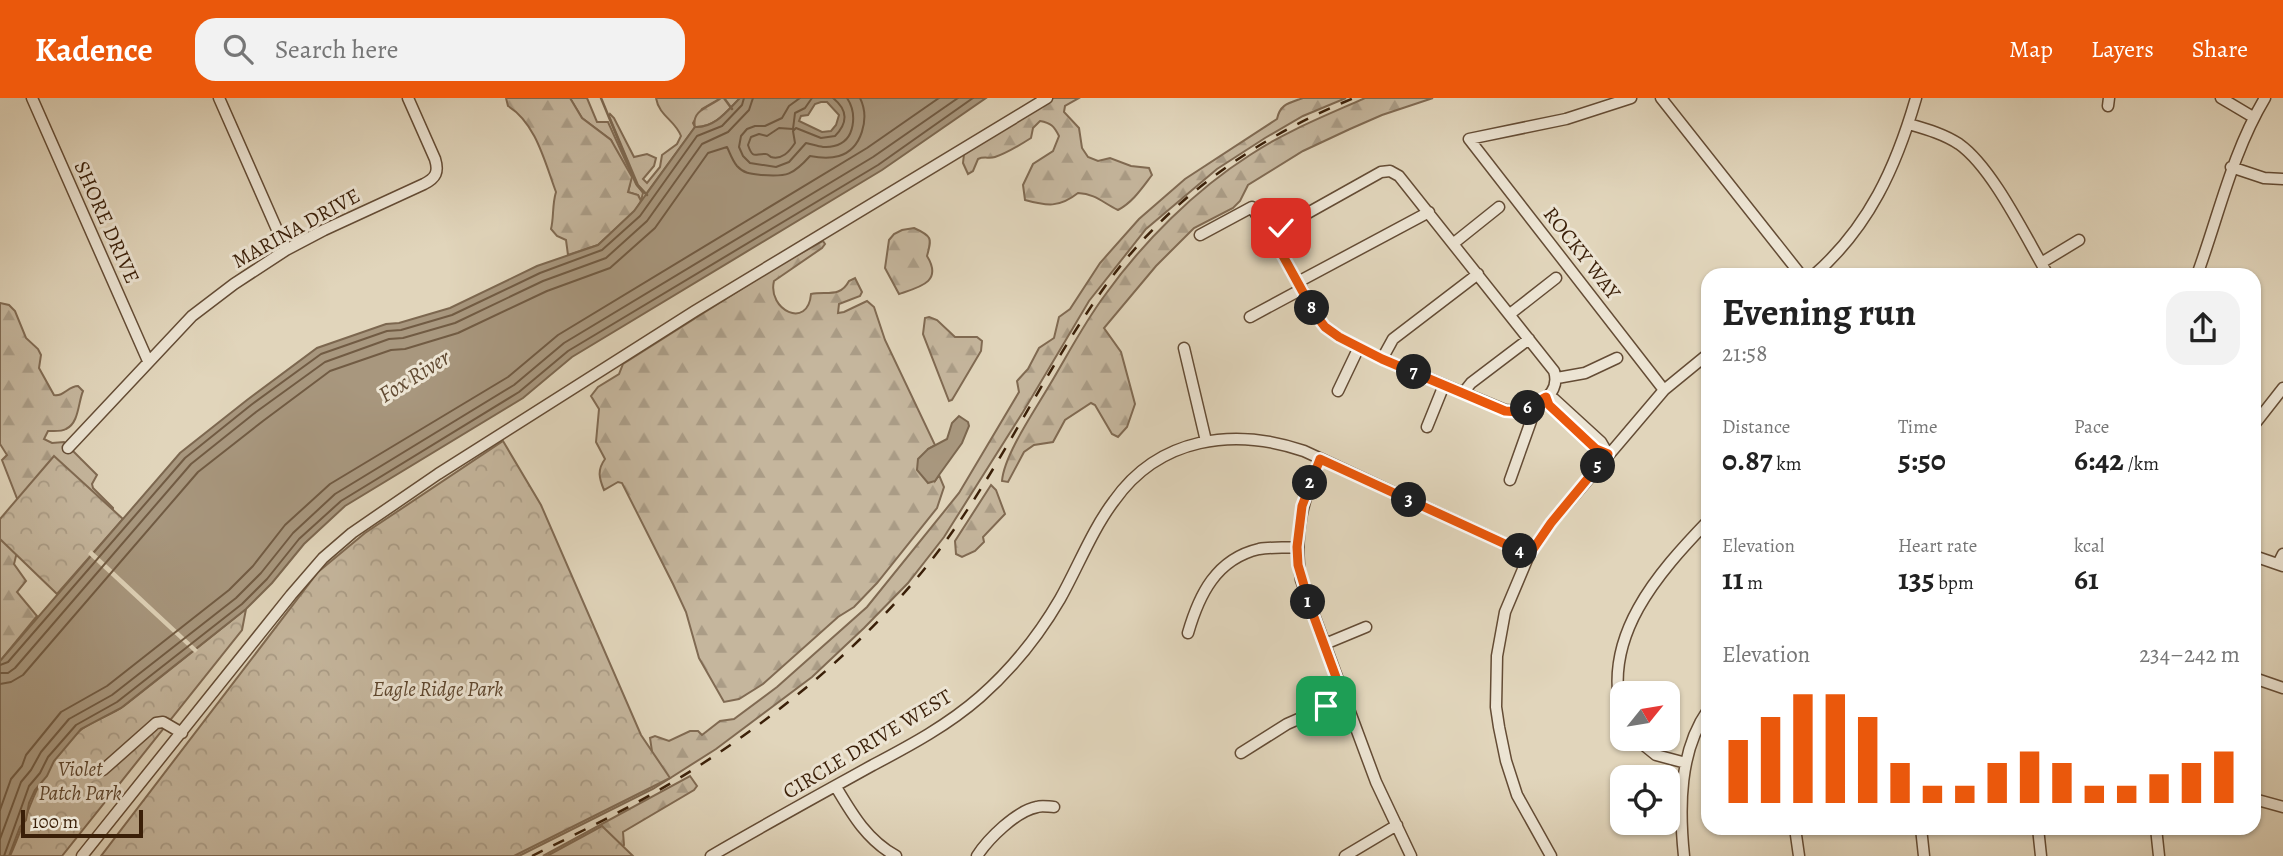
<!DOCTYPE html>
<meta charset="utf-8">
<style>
:root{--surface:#fff;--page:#f2f2f2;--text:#222;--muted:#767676;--accent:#ea580c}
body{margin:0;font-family:Alegreya,serif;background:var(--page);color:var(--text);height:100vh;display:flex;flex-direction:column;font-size:26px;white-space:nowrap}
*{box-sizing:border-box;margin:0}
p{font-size:23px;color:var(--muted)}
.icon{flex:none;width:38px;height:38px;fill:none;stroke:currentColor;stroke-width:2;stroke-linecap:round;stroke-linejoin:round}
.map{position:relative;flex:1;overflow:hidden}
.panel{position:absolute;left:1701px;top:170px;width:560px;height:567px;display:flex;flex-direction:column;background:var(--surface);border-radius:21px;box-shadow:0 2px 5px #0004}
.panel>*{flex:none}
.needle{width:46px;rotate:60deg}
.tools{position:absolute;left:1610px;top:583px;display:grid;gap:14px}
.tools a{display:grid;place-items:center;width:70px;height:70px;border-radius:14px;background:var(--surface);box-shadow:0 2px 5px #0004;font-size:35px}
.scale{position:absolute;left:21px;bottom:18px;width:122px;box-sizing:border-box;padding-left:7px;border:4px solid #3a1f08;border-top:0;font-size:19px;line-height:24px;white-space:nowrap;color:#3a1f08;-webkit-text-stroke:5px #ece4d3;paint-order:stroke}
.pin{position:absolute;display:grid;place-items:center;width:60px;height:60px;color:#fff;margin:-30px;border-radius:14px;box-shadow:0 4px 10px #0006}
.km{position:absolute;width:35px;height:35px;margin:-18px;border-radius:50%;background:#222;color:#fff;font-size:19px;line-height:35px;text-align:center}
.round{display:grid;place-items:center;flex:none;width:74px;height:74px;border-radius:21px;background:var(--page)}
.overview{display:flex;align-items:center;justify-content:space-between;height:119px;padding:0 21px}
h1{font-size:38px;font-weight:700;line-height:52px}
.metrics{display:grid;grid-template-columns:repeat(3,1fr);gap:10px;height:119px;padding:7px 21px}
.metrics div{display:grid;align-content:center}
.metrics b{font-size:30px;font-weight:700}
.metrics small{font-size:19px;font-weight:400}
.metrics p{font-size:19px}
.chart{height:196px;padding:14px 21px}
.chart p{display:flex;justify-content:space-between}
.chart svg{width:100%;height:126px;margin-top:7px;stroke:var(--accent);stroke-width:6}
header{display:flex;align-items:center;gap:42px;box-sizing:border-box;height:98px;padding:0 35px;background:var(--accent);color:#fff}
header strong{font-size:33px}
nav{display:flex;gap:38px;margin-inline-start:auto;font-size:24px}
.search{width:490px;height:63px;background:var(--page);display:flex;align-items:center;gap:18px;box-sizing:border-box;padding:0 24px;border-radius:21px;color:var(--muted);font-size:26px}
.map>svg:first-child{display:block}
.green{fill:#c5b69d;stroke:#806a52;stroke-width:2}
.forest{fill:url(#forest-firs);stroke:#806a52;stroke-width:2}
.park{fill:url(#park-crowns);stroke:#806a52;stroke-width:2}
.water{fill:#a8977e;stroke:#7c674f;stroke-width:2;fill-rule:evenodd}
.pier{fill:#e1d5bb}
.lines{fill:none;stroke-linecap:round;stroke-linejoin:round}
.shore{stroke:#715b43;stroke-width:2}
.stream{stroke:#7c674f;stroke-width:2.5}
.minor-casing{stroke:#644c35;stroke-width:13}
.minor{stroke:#ece4d3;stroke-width:10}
.rail{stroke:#3a1f08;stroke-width:2.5;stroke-dasharray:12 12;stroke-linecap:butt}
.route-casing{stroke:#fff;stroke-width:14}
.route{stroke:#ea580c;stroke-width:9}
.labels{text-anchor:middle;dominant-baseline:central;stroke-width:6;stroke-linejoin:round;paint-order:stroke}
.street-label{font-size:21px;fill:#3a1f08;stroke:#ece4d3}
.park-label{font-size:21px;font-style:italic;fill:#5d452d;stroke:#ece4d3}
.water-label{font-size:23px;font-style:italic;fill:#604931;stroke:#ece4d3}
</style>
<header>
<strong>Kadence</strong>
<div class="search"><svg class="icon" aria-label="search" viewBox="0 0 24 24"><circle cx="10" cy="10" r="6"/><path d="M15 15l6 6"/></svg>Search here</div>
<nav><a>Map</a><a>Layers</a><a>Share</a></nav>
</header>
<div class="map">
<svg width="2283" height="758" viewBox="0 0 2283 758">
<defs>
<pattern id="forest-firs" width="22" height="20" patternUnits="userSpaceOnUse" patternTransform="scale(1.75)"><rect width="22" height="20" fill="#c5b69d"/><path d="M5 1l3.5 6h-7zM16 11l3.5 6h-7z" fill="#aa9c86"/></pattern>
<pattern id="park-crowns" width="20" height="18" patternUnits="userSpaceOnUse" patternTransform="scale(1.75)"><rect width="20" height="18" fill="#c5b69d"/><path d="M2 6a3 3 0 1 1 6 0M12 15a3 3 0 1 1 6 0" fill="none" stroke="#aa9c86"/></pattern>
</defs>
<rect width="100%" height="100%" fill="#e1d5bb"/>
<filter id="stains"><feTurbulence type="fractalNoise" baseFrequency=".00286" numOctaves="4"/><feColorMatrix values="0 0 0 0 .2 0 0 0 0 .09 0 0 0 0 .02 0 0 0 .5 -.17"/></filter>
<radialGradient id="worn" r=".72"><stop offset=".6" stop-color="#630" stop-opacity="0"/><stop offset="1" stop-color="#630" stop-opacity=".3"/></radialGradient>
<path class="green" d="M570 0H587L597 24H608L636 86 643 95 641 103 638 97 628 94 630 86 611 42 582 20Z
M656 0H721L702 11 693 25 695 29 646 96 638 87 609 18 610 16 614 20 634 59 647 56 656 60 654 68 643 81 647 85 660 69 662 57 677 46 681 38C675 22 659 18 656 0Z"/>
<path class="forest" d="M506 0H570L582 20 611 42 632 79 628 94 638 97 641 103 635 113 598 147 568 157 566 142 557 138 551 131C554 119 552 107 556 94 545 65 536 25 508 8Z
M721 0H740C727 13 715 30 695 29 691 12 710 9 721 0Z
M1053 0H1079L1065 8 1064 14 1079 30 1082 50 1088 59 1098 63 1110 60 1131 68 1149 70 1152 77C1142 90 1133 104 1118 112 1103 105 1096 96 1078 95 1059 110 1047 108 1025 102L1023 87 1033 66 1053 53 1059 38C1054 28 1051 25 1040 23L1033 30 1031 40C1020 47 1007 55 995 59 989 61 984 58 978 61L973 73 968 76 963 65 964 56Z
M1303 0H1346L1303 18 1265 40 1217 71 1146 131 1089 203 1023 314 944 439 908 485 864 530 812 579 716 651 653 691 519 758H466L654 667 650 640 655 638 669 643 690 633H698L702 637 720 623 734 621 777 589 867 509 959 395 1019 294 1017 283 1028 271 1039 250 1054 240 1059 219 1070 211 1100 165 1139 121 1185 81 1277 21C1280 6 1289 5 1303 0Z
M1365 0H1433L1382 17 1350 31 1303 53 1248 87 1240 103 1233 110 1194 130 1156 168 1104 230 1121 254 1135 306 1127 329 1118 339 1112 336 1095 307 1091 305 1065 322 1053 344 1034 347 1024 354 1008 384 1002 383C1004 357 1035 312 1049 288 1067 258 1084 225 1105 197 1143 144 1195 92 1250 57 1286 33 1327 17 1365 0Z
M914 130C932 138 932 140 927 158 943 184 920 189 899 196L885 170 889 142 894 136 902 132Z
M823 143 825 146 822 150 774 183C767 212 808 232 811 196 827 193 840 200 849 183L855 180 862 194 860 198 839 206 838 215 844 214 867 203 874 209 885 242 935 347 928 351 935 383 939 377 944 389 937 410 877 485 854 509 838 519 763 586 739 601 724 604 699 560 686 514 673 486 622 385 618 384 604 392C599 380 597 372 605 361L596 344 599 311 591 298 598 289 619 276 623 266 771 172Z
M0 205 9 207 15 213 26 240 38 251 41 257 39 270 54 297C64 299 68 288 78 288L83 293C78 305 79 325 66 331 61 334 53 333 48 333L44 341 52 345 64 344 97 377 92 386 93 390 113 410 112 425 20 408 2 362 7 357 0 346Z
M929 219 937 222 955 239H977L982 243 981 253 952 302 949 303 923 236 925 220Z
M991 387 996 392 1005 416 983 439 984 444 975 453 962 459 956 456 955 443Z
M0 441H7L17 454 14 466 26 483 17 494 37 518 0 563Z
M690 678 697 688 694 692 623 734 624 747 607 758H543Z"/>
<path class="park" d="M503 343 541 407 641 637 670 680 514 758H101L318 474 365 435Z
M54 358 123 421 57 496 0 441V421Z
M246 511 242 532 62 758H10C25 725 32 693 54 662 61 652 72 638 82 631 95 621 112 617 124 608 165 576 206 543 246 511Z
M602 728 633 758H547Z"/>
<path class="water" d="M740 0H986L882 72 572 259 523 300 345 408 304 446 272 485 246 511 121 610 81 631 54 663 47 678 35 692 29 705 26 722 20 729 9 758H0V563L180 355 247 302 317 250 386 226 399 225 450 210 537 168 598 147 634 113 695 29C715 30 727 13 740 0ZM821 4H827L839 17 836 27 831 33 822 34 799 23 801 18 808 17 815 6Z
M959 318 968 324 969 328 962 345 939 377 935 383 928 385 917 372 918 361 928 351 947 341 952 325Z"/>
<path class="pier" d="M91 452 198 552 195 555 88 456Z"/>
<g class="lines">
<path class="shore" d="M800 0 789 8 782 20 765 28H755L747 31 741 38 739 49 743 58 750 65 776 69 789 64 806 45C816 47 823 51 834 48 856 43 857 15 847 0
M812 0 805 10 795 15 793 31 779 30 767 38 759 36 751 39 748 47C753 62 755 55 766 56 768 56 769 58 771 59 782 62 789 54 795 45L793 33 796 30 821 40 835 38C848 25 848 12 833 0
M0 567 8 564 185 360 251 307 321 256 387 233 401 232 452 217 540 175 602 152 640 118 697 38 722 28 742 7 744 0
M0 575H8L15 570 191 366 256 314 325 264 389 241 403 240 455 225 543 183 606 160 647 123 702 46 728 34 749 12 753 0
M0 586 11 584 23 577 198 374 263 323 330 273 391 252 405 251 458 235 547 193 610 170 655 130 708 55 727 49C730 55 732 62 737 68 744 76 752 76 762 77 787 79 793 77 810 58 820 60 829 61 839 58 862 51 870 20 860 0
M0 712 11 681 22 668 26 657 61 614 107 588 229 492 253 468 285 427 330 386 508 279 558 237 867 50 939 0
M0 741 21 684 31 672 41 654 69 621 112 597 236 500 261 475 293 435 335 396 514 287 564 245 873 59 958 0
M4 758 29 688 40 675 48 659 76 627 117 604 242 506 267 481 299 441 341 403 519 294 568 253 878 67 973 0"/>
<path class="stream" d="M601 0 637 87 647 97
M724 0 732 11"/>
<g class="minor-casing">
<path id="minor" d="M32 0 148 263
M219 0 286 152
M1631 0 1566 21 1469 41 1664 292
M1661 0 1801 177
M2221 0 2253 19
M2108 8 2109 0
M1909 26C1926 31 1944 36 1959 46 1993 70 2026 140 2048 177
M2231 69 2264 80 2283 81
M1390 73 1399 78 1554 273C1563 300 1527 315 1505 312L1382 261 1339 239 1325 229 1315 216 1277 147V138L1281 130 1381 74Z
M1200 137 1252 109 1260 123 1277 138
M1454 145 1499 109
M2041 165 2079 142
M1814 177C1869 129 1896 69 1916 0
M2197 177C2219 117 2232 55 2265 0
M1298 184 1429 114
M1510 216 1556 180
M1250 219 1302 191
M1184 250 1206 343
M1382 261 1393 241 1478 176
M1557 280 1585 275 1617 260
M1338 293 1359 249
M1463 295 1471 285 1529 241
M1546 299 1554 301 1601 344 1608 356
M1546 299 1549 307 1596 350 1608 356
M2254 327 2283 290
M1427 329 1444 287
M68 350 192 218 234 186 286 152 324 132 424 86C436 80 439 74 435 61L408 0
M1320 361C1303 401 1293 438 1301 482L1376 684 1411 758
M1510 382 1531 323 1530 310
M2254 458 2283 468
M2278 466 2283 456
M1188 535C1199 497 1216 461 1259 451 1271 449 1285 450 1297 449
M1325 546 1366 529
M2254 580 2283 590
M1622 616C1601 539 1658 475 1708 423
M1635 640 1656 657 1686 665
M1241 655 1287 626 1344 601
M103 672 156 625 163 624 182 635
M836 689C852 716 867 742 896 758
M2254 701 2283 709
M1795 730 1799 758
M1921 730 1924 758
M2038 730 2041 758
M2156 730 2159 758
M82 758 291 497 323 460 352 435 438 376 695 213 1047 0
M711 758C764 727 819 697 873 667 911 647 948 627 980 599 1012 571 1039 537 1060 501 1078 469 1092 432 1114 403 1159 339 1234 329 1304 353L1529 457
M977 758C988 741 1016 713 1037 709 1042 707 1049 709 1054 709
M1345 758 1397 727
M1551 758 1517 697 1506 663 1499 629 1496 609 1497 558 1505 514 1529 457 1551 425 1664 292 1708 256
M1684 758C1679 710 1679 653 1708 612"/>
</g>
<use href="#minor" class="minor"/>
<path class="rail" d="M532 758C586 731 642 704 694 671 782 615 865 546 930 464 995 381 1039 283 1099 197 1161 106 1253 41 1354 0"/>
</g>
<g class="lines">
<g class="route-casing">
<path id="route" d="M1281 130 1277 138V147L1315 216 1325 229 1339 239 1382 261 1505 313 1519 314 1546 299 1549 307 1596 351 1608 356 1551 425 1529 457 1320 361 1302 408 1297 449 1298 467 1311 511 1344 601 1326 608"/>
</g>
<use href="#route" class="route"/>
</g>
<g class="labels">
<g class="street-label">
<text transform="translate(107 124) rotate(66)">SHORE DRIVE</text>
<text transform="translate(296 130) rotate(-29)">MARINA DRIVE</text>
<text transform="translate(1582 155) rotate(52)">ROCKY WAY</text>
<text transform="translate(867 646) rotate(-31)">CIRCLE DRIVE WEST</text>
</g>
<g class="park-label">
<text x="438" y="591">Eagle Ridge Park</text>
<text x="80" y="671">Violet<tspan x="80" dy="24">Patch Park</tspan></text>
</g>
<g class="water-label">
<text transform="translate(414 278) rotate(-32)">Fox River</text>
</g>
</g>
<rect width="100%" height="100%" filter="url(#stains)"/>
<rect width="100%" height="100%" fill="url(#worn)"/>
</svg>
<div class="tools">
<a><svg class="needle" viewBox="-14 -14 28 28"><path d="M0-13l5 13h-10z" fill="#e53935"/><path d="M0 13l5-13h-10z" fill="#767676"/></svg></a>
<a><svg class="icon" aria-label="locate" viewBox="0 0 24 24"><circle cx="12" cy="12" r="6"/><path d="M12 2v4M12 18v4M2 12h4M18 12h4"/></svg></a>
</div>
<div class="scale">100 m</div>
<div class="pin" style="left:1326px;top:608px;background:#1e9e55"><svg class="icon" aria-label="arrive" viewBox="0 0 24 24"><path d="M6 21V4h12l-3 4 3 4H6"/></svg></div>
<div class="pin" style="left:1281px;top:130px;background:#d93025"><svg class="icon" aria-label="check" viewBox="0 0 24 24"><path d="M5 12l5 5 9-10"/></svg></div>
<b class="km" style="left:1308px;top:504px">1</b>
<b class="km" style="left:1310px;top:385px">2</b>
<b class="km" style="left:1409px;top:402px">3</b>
<b class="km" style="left:1520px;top:453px">4</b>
<b class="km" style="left:1598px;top:368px">5</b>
<b class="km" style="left:1528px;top:310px">6</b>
<b class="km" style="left:1414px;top:274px">7</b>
<b class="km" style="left:1312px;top:210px">8</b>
<section class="panel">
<div class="overview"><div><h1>Evening run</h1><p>21:58</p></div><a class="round"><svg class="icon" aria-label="share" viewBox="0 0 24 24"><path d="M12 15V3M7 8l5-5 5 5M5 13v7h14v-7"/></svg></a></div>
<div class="metrics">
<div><p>Distance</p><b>0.87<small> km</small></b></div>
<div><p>Time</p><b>5:50</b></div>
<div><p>Pace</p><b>6:42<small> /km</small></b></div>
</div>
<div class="metrics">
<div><p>Elevation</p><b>11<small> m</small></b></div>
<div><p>Heart rate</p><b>135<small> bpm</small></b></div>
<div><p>kcal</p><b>61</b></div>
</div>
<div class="chart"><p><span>Elevation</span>234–242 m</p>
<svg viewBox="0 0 160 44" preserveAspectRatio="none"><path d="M5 44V22M15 44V14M25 44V6M35 44V6M45 44V14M55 44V30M65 44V38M75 44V38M85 44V30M95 44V26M105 44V30M115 44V38M125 44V38M135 44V34M145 44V30M155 44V26"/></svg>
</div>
</section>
</div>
